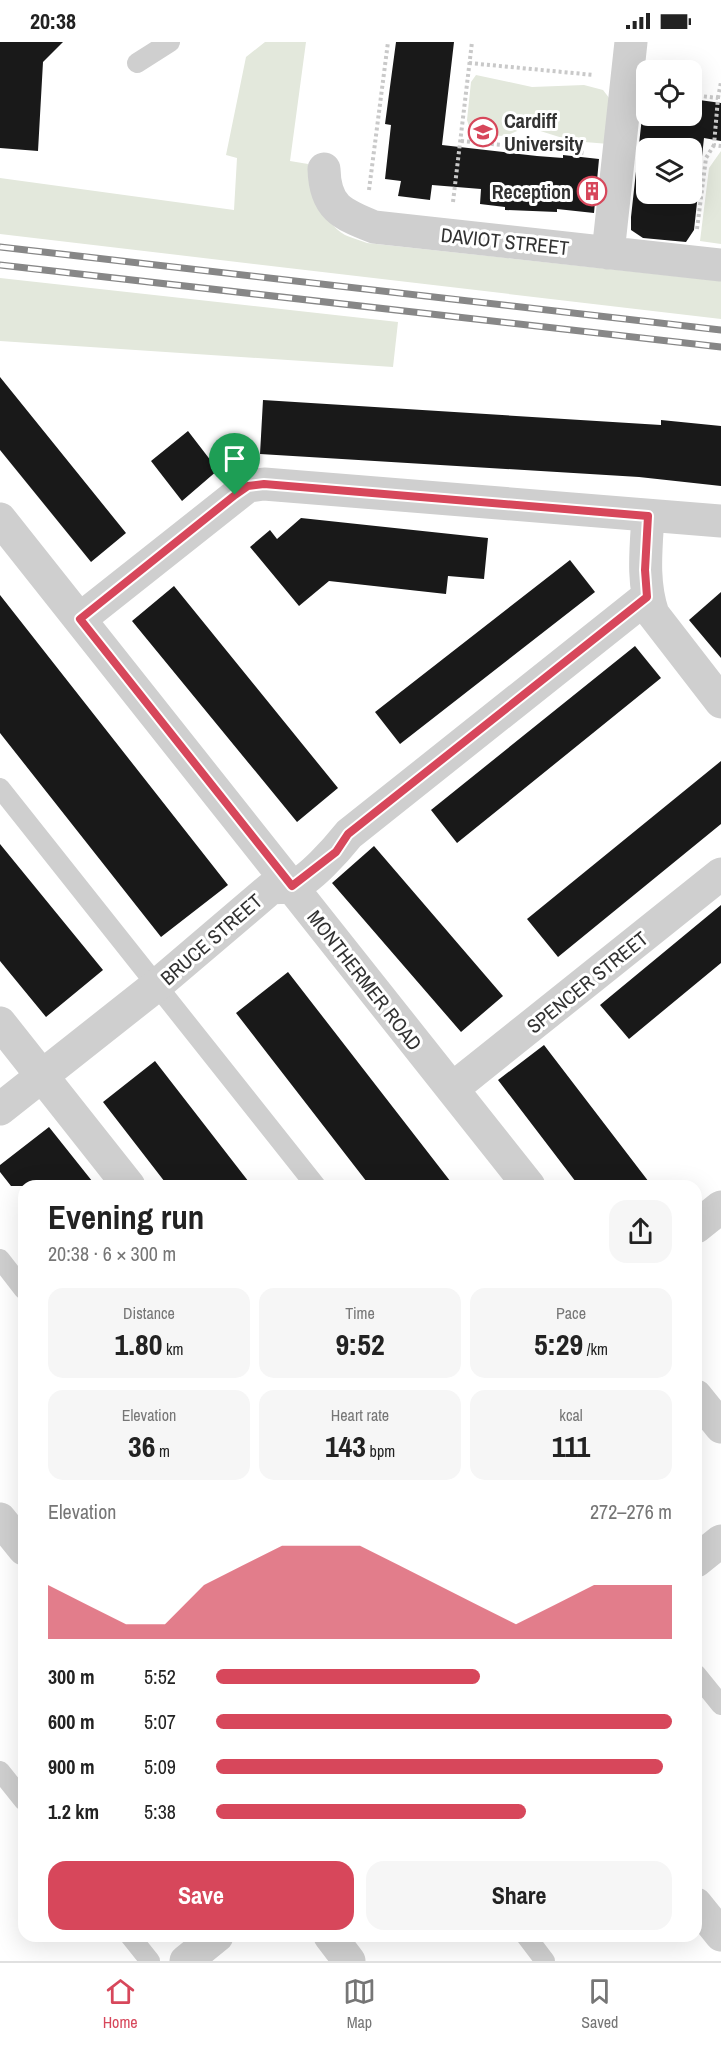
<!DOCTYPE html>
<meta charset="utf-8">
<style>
:root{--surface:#fff;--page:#f6f6f6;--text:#222;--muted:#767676;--line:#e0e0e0;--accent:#d7475b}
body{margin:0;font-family:"Archivo Narrow",sans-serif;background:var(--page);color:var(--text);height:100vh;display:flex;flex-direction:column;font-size:22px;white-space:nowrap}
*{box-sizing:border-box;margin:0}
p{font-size:20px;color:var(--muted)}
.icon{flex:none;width:33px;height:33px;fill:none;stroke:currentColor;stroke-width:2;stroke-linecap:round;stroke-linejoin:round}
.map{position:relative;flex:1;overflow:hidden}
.details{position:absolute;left:18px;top:1138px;width:684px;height:762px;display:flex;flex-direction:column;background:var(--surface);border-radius:18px;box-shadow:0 6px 24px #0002}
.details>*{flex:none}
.fabs{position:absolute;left:636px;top:18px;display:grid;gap:12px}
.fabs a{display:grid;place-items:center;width:66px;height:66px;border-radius:12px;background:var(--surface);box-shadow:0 6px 24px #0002;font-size:30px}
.pin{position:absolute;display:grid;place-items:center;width:51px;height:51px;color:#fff;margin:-62px -26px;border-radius:50% 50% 50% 0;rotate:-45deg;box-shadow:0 0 6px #0007}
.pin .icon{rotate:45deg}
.round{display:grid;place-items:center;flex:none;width:63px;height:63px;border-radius:18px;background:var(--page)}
.summary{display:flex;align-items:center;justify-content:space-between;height:102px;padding:0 30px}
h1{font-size:33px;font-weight:700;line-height:45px}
.figures{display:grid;grid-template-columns:repeat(3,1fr);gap:9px;height:102px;padding:6px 30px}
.figures div{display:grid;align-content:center;border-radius:15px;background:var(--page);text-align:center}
.figures b{font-size:30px;font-weight:700}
.figures small{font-size:16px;font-weight:400}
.figures p{font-size:16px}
.chart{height:168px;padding:12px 30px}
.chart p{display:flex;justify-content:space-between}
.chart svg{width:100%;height:108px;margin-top:6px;fill:var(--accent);opacity:.7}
.primary-button{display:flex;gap:12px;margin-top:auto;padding:12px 30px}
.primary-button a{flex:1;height:69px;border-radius:18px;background:var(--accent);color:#fff;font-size:24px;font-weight:700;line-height:69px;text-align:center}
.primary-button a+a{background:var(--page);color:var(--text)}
ul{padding:0 30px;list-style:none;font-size:20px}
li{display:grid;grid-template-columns:96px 72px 1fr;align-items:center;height:45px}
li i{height:15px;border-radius:8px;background:var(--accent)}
.status{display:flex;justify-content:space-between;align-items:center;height:42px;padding:0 30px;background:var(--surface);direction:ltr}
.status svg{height:16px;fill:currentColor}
.tab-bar{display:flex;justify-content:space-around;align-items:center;height:84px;border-top:2px solid var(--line);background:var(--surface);font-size:16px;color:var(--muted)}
.tab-bar a{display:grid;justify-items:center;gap:3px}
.tab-bar .current{color:var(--accent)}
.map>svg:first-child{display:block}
.green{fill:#e3e8dc}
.building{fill:#191919;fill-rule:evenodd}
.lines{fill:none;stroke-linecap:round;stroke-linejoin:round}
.path{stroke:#c9c9c9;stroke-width:4;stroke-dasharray:3 3;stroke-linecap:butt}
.service{stroke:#cfcfcf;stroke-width:20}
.minor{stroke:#cfcfcf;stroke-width:33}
.rail-casing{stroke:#878787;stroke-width:7}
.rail{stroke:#fff;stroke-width:4.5;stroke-dasharray:14;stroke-linecap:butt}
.route-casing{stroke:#fff;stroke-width:12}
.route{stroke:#d7475b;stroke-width:8}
.labels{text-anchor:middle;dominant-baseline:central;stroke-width:6;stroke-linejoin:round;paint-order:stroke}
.poi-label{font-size:20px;font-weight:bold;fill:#323232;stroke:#fff;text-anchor:start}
.street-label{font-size:20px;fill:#323232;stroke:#fff}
</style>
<div class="status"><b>20:38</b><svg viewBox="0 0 49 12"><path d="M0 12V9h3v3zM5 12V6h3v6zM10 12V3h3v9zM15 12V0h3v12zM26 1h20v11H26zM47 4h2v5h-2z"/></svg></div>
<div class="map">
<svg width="721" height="1919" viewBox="0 0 721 1919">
<rect width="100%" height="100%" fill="#fff"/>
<path class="green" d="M265 0H306L290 119 308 122C310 146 322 179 345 193 351 196 360 198 367 201L721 239V277L0 192V136L234 168 237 116 226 113 246 15Z
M476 33 532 45 584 43 603 48 613 61 609 102 572 99 534 87 524 86 506 94 478 93 470 87 467 78 471 40Z
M721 109V202L700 199 709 126Z
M0 236 398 280 393 325 0 299Z"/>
<path class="building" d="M0 0H63L43 20 38 109 0 106Z
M396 0H454L442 103 537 114 563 116V113L599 117 594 171 557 167V170L505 168V165L480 162 481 147 432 143 430 158 398 154 401 139 385 137 391 83 385 82Z
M692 57 721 61V99L704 96 694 188 686 200 643 196 631 188V175L643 66H646V74H692ZM646 106H692V152H646Z
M0 335 126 491 91 520 0 408Z
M263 358 661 383V378L721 384V444L639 435 260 412Z
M188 389 218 428 182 459 151 419Z
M301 476 488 496 484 537 448 534 446 552 329 539 299 564 250 505 270 488 277 497Z
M570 518 595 550 400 702 375 670Z
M174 544 338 746 297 780 132 579Z
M721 550V616L689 578Z
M0 553 228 843 161 895 0 691Z
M635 604 661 636 457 801 431 768Z
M721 719V782L558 915 527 877Z
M0 802 103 928 46 975 0 919Z
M374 804 503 954 461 990 332 841Z
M721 863V921L629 997 600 963Z
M288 930 454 1144H370L236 971Z
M544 1003 652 1144H579L498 1038Z
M155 1019 252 1144H168L103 1060Z
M49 1085 96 1144H11L0 1130V1123Z"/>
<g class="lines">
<path class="path" d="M469 21 594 33
M692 53 718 56 714 103 721 104
M718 56 721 40
M461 99 586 111
M369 148 388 0
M453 160 472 0
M697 187 706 116 714 103"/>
<path class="service" d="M137 21 170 0
M0 746 316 1144
M0 1217 24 1248
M696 1632 721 1663
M0 1729 24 1759
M130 1894 150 1919
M526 1894 545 1919"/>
<path class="minor" d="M324 127C325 165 341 172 374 185L721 223
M608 211 631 0
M648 474C646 507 642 540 653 572L721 660
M0 477 529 1144
M80 577 248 444 264 442 721 479
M0 981 129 1144
M452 1047 721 832
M0 1067 157 943 271 846C277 845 285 846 291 845 309 839 337 807 349 792L647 555
M696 1185 721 1165
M696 1354 721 1385
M0 1477 24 1507
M696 1519 721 1499
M696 1862 721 1893
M330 1894 349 1919
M186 1919 217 1894"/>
<g class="rail-casing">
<path id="rail" d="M0 205 721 288
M0 223 721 305"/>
</g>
<use href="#rail" class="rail"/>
</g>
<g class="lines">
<g class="route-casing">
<path id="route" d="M264 442 648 474 645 528 647 555 348 792 336 810 292 844 80 577 235 453 248 444Z"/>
</g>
<use href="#route" class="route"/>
</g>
<defs>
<g id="university-ring" transform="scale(1.5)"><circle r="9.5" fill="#fff" stroke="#d7475b" stroke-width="1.5"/><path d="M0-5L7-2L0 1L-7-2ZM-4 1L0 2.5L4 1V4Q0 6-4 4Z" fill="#d7475b"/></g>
<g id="building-ring" transform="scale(1.5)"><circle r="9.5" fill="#fff" stroke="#d7475b" stroke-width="1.5"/><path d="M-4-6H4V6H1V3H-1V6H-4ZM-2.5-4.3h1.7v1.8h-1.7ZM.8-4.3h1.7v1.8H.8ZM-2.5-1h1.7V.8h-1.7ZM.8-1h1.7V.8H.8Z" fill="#d7475b"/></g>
</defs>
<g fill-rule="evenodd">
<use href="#university-ring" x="483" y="90"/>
<use href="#building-ring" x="592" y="149"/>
</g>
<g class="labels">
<g class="poi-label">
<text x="504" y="78">Cardiff<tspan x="504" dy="23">University</tspan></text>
<text x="571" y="149" text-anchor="end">Reception</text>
</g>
<g class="street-label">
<text transform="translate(505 199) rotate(6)">DAVIOT STREET</text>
<text transform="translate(211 897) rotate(-41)">BRUCE STREET</text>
<text transform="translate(365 938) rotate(52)">MONTHERMER ROAD</text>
<text transform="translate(587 940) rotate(-39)">SPENCER STREET</text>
</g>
</g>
</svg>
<div class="fabs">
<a><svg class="icon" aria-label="locate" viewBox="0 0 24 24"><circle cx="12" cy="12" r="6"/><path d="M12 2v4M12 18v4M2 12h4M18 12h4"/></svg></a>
<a><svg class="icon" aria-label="layers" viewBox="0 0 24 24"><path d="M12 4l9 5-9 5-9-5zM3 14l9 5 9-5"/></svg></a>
</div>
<div class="pin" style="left:235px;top:453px;background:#1e9e55"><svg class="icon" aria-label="arrive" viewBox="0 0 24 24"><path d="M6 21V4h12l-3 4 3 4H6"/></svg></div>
<section class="details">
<div class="summary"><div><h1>Evening run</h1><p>20:38 · 6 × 300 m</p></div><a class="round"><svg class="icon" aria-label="share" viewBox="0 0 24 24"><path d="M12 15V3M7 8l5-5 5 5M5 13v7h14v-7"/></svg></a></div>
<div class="figures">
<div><p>Distance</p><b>1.80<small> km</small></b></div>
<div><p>Time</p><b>9:52</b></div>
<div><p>Pace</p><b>5:29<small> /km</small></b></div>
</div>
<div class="figures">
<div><p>Elevation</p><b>36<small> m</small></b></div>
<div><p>Heart rate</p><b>143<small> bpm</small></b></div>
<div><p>kcal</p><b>111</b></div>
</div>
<div class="chart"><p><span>Elevation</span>272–276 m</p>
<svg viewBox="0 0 160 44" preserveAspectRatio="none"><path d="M0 44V22L10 30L20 38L30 38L40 22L50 14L60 6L70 6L80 6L90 14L100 22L110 30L120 38L130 30L140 22L150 22L160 22V44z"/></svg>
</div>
<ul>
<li><b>300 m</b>5:52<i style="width:58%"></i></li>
<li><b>600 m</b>5:07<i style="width:100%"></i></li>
<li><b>900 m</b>5:09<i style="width:98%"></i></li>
<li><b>1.2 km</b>5:38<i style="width:68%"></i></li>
</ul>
<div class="primary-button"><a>Save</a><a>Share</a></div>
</section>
</div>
<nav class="tab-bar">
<a class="current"><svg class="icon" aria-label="home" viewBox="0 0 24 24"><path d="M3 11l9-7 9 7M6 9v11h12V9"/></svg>Home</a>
<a><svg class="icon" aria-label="map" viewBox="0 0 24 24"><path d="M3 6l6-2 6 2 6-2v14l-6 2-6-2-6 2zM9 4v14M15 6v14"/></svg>Map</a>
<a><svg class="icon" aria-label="saved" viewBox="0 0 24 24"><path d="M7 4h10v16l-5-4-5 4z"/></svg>Saved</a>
</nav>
